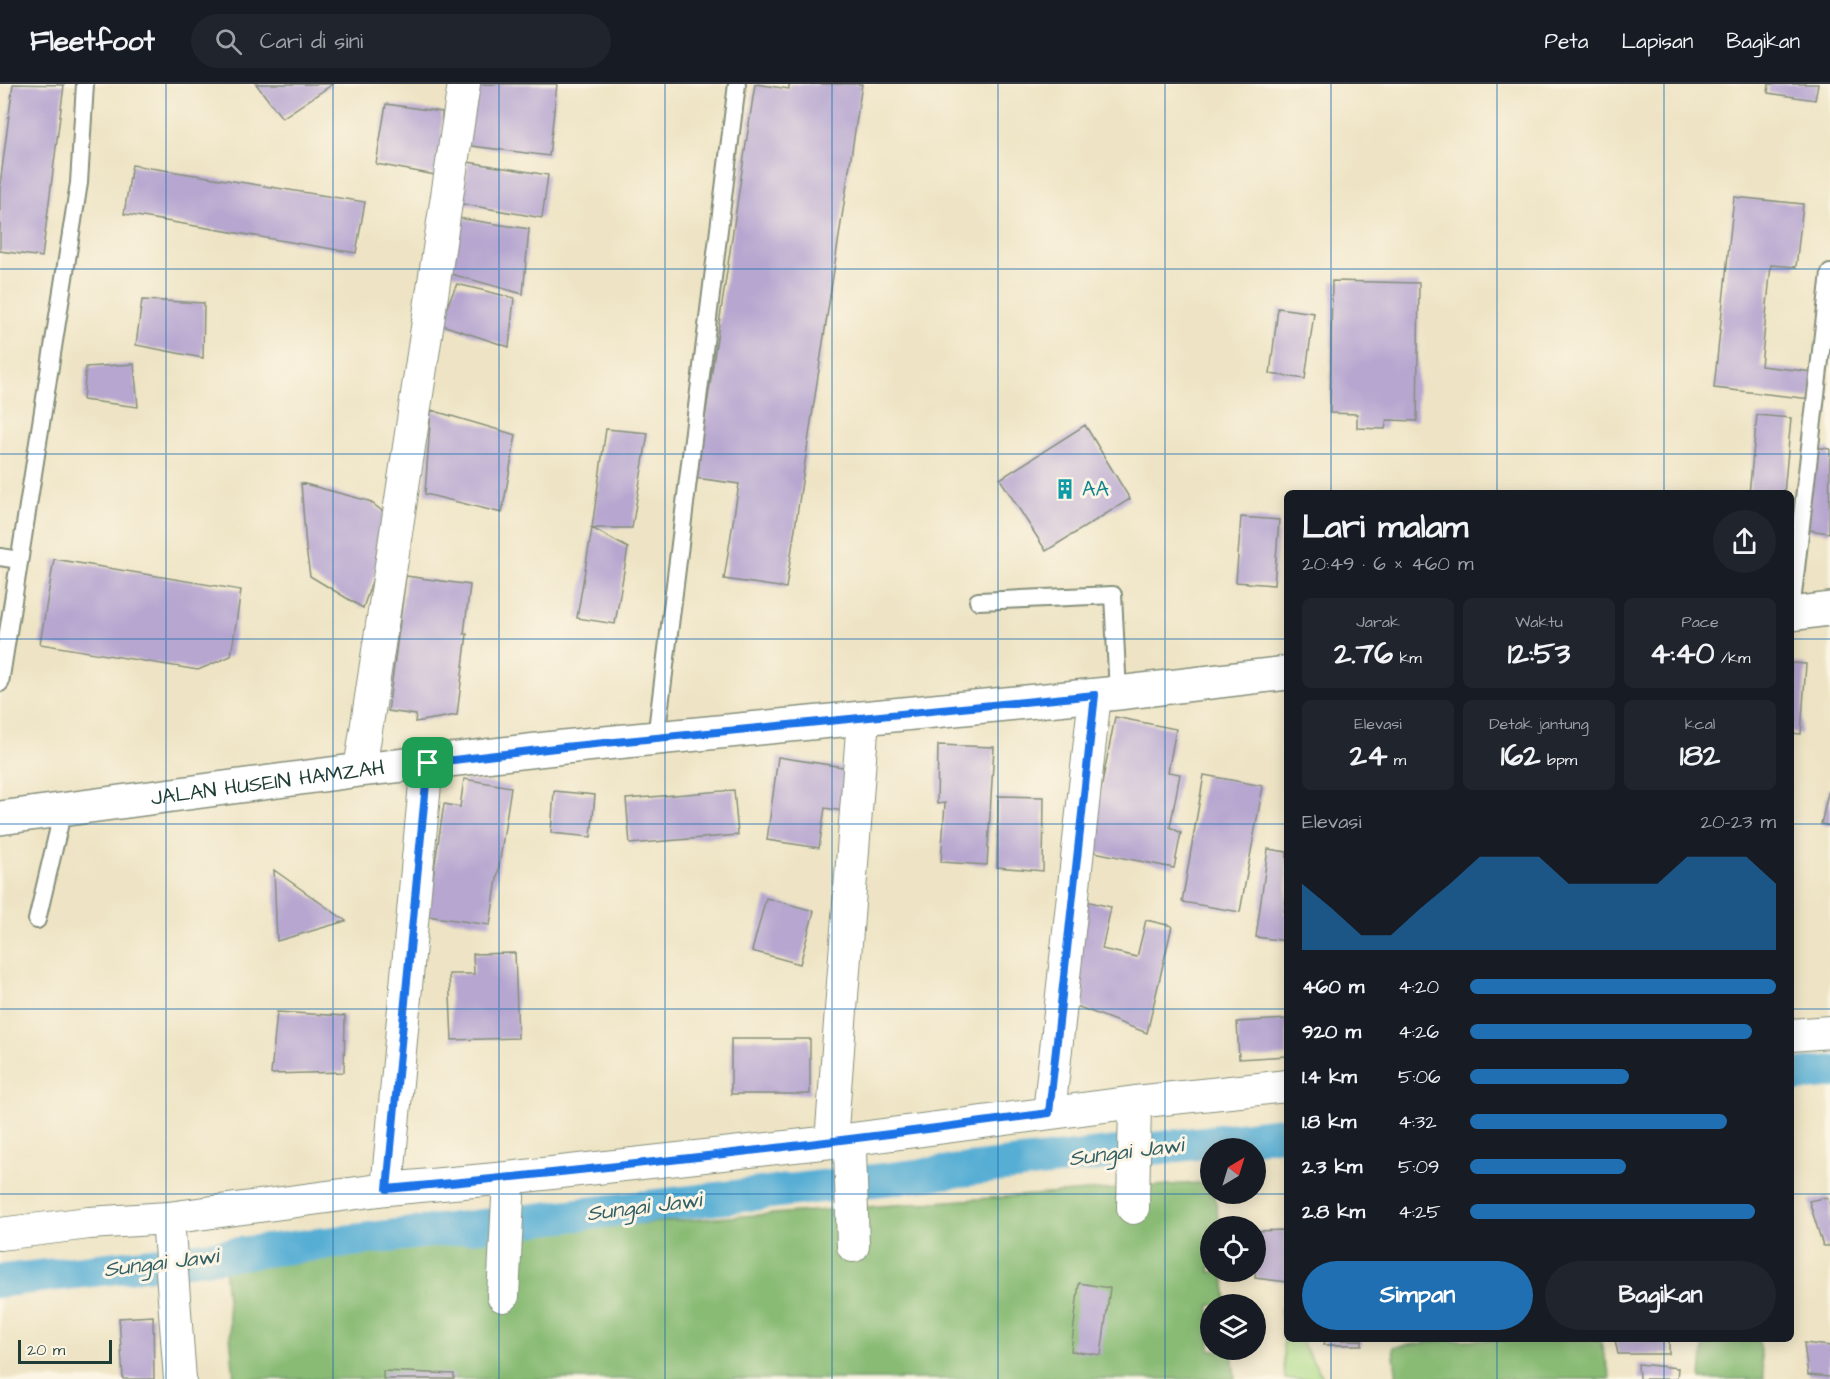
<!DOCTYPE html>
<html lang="id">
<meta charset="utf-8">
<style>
:root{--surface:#171b24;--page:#20242c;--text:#f1f3f6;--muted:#9ea1a6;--line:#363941;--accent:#1f6fb2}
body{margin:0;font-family:"Architects Daughter",sans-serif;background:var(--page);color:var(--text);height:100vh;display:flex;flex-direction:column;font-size:22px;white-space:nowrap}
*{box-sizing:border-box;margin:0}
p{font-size:20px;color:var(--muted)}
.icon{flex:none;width:33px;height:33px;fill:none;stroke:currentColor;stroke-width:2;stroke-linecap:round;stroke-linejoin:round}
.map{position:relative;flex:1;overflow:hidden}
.panel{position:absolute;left:1284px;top:406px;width:510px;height:852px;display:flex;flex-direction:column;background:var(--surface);border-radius:9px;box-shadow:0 3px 15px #0003}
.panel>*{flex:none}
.needle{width:39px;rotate:38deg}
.controls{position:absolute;left:1200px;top:1054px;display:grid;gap:12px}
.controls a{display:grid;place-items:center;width:66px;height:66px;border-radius:50%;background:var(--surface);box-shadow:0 3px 15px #0003;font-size:30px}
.scale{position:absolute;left:18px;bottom:15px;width:94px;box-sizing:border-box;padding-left:6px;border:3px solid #1f3d34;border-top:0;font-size:16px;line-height:21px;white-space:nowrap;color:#1f3d34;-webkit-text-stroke:4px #fcf5e5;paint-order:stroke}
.pin{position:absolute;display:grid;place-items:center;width:51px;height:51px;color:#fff;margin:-26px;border-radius:12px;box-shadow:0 3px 9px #0006}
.round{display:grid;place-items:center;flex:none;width:63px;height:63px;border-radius:32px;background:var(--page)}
.overview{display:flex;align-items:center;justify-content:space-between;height:102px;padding:0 18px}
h1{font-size:33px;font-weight:700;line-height:45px}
.metrics{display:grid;grid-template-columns:repeat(3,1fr);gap:9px;height:102px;padding:6px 18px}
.metrics div{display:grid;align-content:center;border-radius:9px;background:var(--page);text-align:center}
.metrics b{font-size:30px;font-weight:700}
.metrics small{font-size:16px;font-weight:400}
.metrics p{font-size:16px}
.chart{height:168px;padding:12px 18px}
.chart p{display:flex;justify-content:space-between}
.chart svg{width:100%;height:108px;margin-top:6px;fill:var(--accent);opacity:.7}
.button{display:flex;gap:12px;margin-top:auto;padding:12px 18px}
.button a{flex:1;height:69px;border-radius:36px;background:var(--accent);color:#fff;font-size:24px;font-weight:700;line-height:69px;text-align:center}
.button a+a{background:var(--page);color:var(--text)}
ul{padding:0 18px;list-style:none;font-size:20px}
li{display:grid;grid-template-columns:96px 72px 1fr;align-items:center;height:45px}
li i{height:15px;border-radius:8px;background:var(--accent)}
header{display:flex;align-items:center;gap:36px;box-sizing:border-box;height:84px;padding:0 30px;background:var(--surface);border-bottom:2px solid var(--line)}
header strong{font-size:28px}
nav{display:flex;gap:33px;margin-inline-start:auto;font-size:21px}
.search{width:420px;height:54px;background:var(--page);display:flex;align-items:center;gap:15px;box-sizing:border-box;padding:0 21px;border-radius:33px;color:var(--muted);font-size:22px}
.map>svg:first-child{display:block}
.green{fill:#acdb88;stroke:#668c5e;stroke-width:1.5}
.forest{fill:#89bb74;stroke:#547c54;stroke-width:1.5}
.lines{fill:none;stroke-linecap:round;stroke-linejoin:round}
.canal{stroke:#57aed4;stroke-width:33}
.building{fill:#b6a6d0}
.service-casing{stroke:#86907c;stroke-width:20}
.minor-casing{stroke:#86907c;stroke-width:34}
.tertiary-casing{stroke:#86907c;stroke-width:36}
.service{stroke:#fff;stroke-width:16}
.minor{stroke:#fff;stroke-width:32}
.tertiary{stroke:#fff;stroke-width:33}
.route-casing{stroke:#fff;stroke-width:12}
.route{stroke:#1a73e8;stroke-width:8}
.grid{fill:none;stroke:#1f6fb2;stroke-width:1.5;stroke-opacity:0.55}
.labels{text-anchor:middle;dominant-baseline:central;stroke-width:6;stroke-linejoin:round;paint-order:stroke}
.culture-label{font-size:21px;fill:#0d838f;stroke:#fcf5e5;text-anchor:start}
.street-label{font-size:21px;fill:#1f3d34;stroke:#fcf5e5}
.water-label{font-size:22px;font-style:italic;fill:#305f64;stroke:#fcf5e5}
</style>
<header>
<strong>Fleetfoot</strong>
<div class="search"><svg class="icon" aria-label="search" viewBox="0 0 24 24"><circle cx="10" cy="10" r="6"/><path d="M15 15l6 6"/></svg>Cari di sini</div>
<nav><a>Peta</a><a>Lapisan</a><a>Bagikan</a></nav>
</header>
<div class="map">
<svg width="1830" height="1295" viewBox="0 0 1830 1295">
<rect width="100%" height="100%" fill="#fcf5e5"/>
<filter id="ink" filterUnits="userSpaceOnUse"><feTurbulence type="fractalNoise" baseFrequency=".0167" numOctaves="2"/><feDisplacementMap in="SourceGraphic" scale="12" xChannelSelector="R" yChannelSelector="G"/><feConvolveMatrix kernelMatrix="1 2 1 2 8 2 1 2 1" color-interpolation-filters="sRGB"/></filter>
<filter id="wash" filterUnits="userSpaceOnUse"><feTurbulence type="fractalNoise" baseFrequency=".008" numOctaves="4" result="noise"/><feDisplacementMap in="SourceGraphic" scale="24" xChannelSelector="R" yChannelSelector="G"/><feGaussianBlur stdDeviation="1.35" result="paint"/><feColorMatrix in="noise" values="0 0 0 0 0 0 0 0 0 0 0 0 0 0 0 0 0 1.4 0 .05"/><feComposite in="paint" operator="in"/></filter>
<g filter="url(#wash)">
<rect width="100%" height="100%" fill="#eee4c5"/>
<path class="green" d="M1281 1224 1287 1234V1256H1300L1324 1295H1285Z"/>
<path class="forest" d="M1210 1098V1110H1215L1219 1143H1210V1188H1224L1227 1221H1210V1266H1232L1235 1295H234L223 1170Z
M1449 1256H1600L1611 1295H1397L1393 1263Z
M1704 1256H1759L1764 1295H1701Z"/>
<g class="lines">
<path class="canal" d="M1791 992 1830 988
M0 1197 1287 1049"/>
</g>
<g id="blocks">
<path class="building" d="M13 0 64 1 42 173 0 167V101Z
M256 0H333L282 34Z
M472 0H557L549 72 464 61Z
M755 0 789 5V0H862L786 504 724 495 739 400 696 394Z
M1769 0H1818L1815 16 1768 9Z
M386 20 442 28 441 92 376 80Z
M468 78 548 91 542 134 462 120Z
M132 81 365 118 356 169 124 130Z
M1734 113 1803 120 1796 183 1771 181 1761 282 1814 288 1811 315 1714 304Z
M458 134 529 145 523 210 451 190Z
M1332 197 1419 199 1417 337 1387 336 1385 345 1357 344V330L1330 329Z
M457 200 514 214 509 263 439 240Z
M142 216 204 219 203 274 136 261Z
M1278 224 1314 229 1305 295 1270 290Z
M134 280 138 323 83 316 86 283Z
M431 326 516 351 502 429 425 410Z
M1757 331 1791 334 1784 410H1749Z
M1085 341 1130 415 1046 467 1000 395Z
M606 345 648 349 632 444H592L628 464 615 540 577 534 592 444Z
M1812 363 1830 365 1829 449 1802 445Z
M301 399 369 417 393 435 363 524 310 492 306 464Z
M1241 433 1279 436 1274 501 1236 498Z
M54 475 241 506 231 572 198 586 40 560Z
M406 492 470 501 464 550H467L457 631 415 638 416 631 388 627Z
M1791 579 1806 580 1801 650 1791 649Z
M1115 633 1176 645 1168 688 1180 690 1170 743 1181 749 1174 784 1089 767Z
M938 661 994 663 987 781 941 778 945 719 937 720Z
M778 673 849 684 843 727 825 724 819 764 767 756Z
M1204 691 1263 702 1240 828 1182 818Z
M464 695 511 703 490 841 427 832 444 720 460 723Z
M1829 705H1830V742L1821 740Z
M734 706 738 751 630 760 626 715Z
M554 707 595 711 591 753 551 749Z
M998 712 1044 713 1043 787 997 783Z
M1268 765 1287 768V807L1284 830H1287V857L1256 853Z
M274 786 346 837 277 857Z
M766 814 814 827 800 880 752 867Z
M1082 816 1111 823 1102 865 1137 873 1146 836 1172 842 1147 949 1071 920Z
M515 869 518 954 452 956 449 890H474L473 870Z
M277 928 345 932 344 988 271 990Z
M1287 935V972L1239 975 1237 938Z
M731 955H810V1010H731Z
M1827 1113 1830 1121V1162H1823L1809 1117Z
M1285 1146 1287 1198 1255 1194 1256 1147Z
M1079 1199 1110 1204 1101 1271 1071 1267Z
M153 1232 154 1295H123L119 1234Z
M1325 1256H1362V1261H1324Z
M1615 1256H1669V1270H1618Z
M1804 1259 1830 1262V1293L1808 1291Z
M1638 1280 1678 1284 1677 1295H1639Z
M383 1287 454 1290V1295H383Z"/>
</g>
</g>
<g filter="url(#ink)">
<use href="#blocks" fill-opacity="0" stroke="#86907c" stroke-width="1.5"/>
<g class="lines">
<g class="service-casing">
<path id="service" d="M0 473 19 476
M978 517 1113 511 1118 609
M1791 528 1830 189
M0 599 79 99 85 0
M656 654 737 0
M37 836 63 726"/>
</g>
<g class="minor-casing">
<path id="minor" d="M360 686 464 0
M1791 951 1830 948
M1049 1029 1095 611
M847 1056 850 1066 853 1162
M831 1058 863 634
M387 1105 427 679
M1133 1124 1135 1018
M168 1134 180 1295
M0 1150 89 1139 168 1134 387 1105 507 1094 831 1058 1135 1018 1287 1002
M503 1212 508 1114 507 1094"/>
</g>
<g class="tertiary-casing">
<g id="tertiary">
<path d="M1791 530 1830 525"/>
<path id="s1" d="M0 734 360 686 564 663 1118 609 1287 589"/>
</g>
</g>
<use href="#service" class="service"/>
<use href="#minor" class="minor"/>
<use href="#tertiary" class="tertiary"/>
</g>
</g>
<g class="lines" filter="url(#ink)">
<g class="route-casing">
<path id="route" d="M1095 611 1049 1029C829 1059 608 1085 387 1105L428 679 564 663Z"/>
</g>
<use href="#route" class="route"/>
</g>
<path class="grid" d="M166 0V1295M333 0V1295M499 0V1295M665 0V1295M832 0V1295M998 0V1295M1165 0V1295M1331 0V410M1497 0V410M1664 0V410M0 185H1830M0 370H1830M0 555H1287M1791 555H1830M0 740H1287M1791 740H1830M0 925H1287M1791 925H1830M0 1110H1210M1210 1110H1256M1256 1110H1287M1791 1110H1830M1331 1256V1295M1497 1256V1295M1664 1256V1295"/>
<defs>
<g id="building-bare" transform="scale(1.62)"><path d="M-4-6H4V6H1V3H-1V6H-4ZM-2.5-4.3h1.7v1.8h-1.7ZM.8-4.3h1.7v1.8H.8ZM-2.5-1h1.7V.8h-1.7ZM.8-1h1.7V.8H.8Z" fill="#0f9aa8" stroke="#fcf5e5" stroke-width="2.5" paint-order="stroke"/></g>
</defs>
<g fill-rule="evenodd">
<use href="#building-bare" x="1065" y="405"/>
</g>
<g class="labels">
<g class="culture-label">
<text x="1082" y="405">AA</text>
</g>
<g class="street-label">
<text stroke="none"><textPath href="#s1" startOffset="270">JALAN HUSEIN HAMZAH</textPath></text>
</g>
<g class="water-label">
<text transform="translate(1126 1068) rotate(-7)">Sungai Jawi</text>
<text transform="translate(644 1123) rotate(-7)">Sungai Jawi</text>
<text transform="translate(161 1179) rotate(-7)">Sungai Jawi</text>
</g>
</g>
</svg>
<div class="controls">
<a><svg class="needle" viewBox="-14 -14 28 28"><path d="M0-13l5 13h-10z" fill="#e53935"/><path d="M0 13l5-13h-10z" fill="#9ea1a6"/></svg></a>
<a><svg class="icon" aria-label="locate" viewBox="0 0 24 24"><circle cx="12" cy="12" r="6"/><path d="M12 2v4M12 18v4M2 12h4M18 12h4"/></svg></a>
<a><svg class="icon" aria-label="layers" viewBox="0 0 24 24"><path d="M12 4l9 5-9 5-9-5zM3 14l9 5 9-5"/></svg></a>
</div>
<div class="scale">20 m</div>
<div class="pin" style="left:428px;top:679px;background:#1e9e55"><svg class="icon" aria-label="arrive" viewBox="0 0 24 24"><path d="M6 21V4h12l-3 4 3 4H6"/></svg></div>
<section class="panel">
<div class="overview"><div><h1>Lari malam</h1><p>20:49 · 6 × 460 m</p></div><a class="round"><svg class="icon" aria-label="share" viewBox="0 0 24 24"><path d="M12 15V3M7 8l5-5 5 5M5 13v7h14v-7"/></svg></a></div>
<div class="metrics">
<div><p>Jarak</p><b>2.76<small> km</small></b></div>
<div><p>Waktu</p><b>12:53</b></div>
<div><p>Pace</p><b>4:40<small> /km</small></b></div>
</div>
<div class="metrics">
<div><p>Elevasi</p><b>24<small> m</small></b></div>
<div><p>Detak jantung</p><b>162<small> bpm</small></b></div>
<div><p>kcal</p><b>182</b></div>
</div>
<div class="chart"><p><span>Elevasi</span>20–23 m</p>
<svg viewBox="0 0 160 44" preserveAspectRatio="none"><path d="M0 44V17L10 27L20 38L30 38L40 27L50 17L60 6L70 6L80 6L90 17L100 17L110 17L120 17L130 6L140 6L150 6L160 17V44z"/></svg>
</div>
<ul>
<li><b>460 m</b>4:20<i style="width:100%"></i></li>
<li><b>920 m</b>4:26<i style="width:92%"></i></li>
<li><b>1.4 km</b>5:06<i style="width:52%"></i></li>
<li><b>1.8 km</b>4:32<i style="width:84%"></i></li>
<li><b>2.3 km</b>5:09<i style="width:51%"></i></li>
<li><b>2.8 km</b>4:25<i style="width:93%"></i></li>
</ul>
<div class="button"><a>Simpan</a><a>Bagikan</a></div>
</section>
</div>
